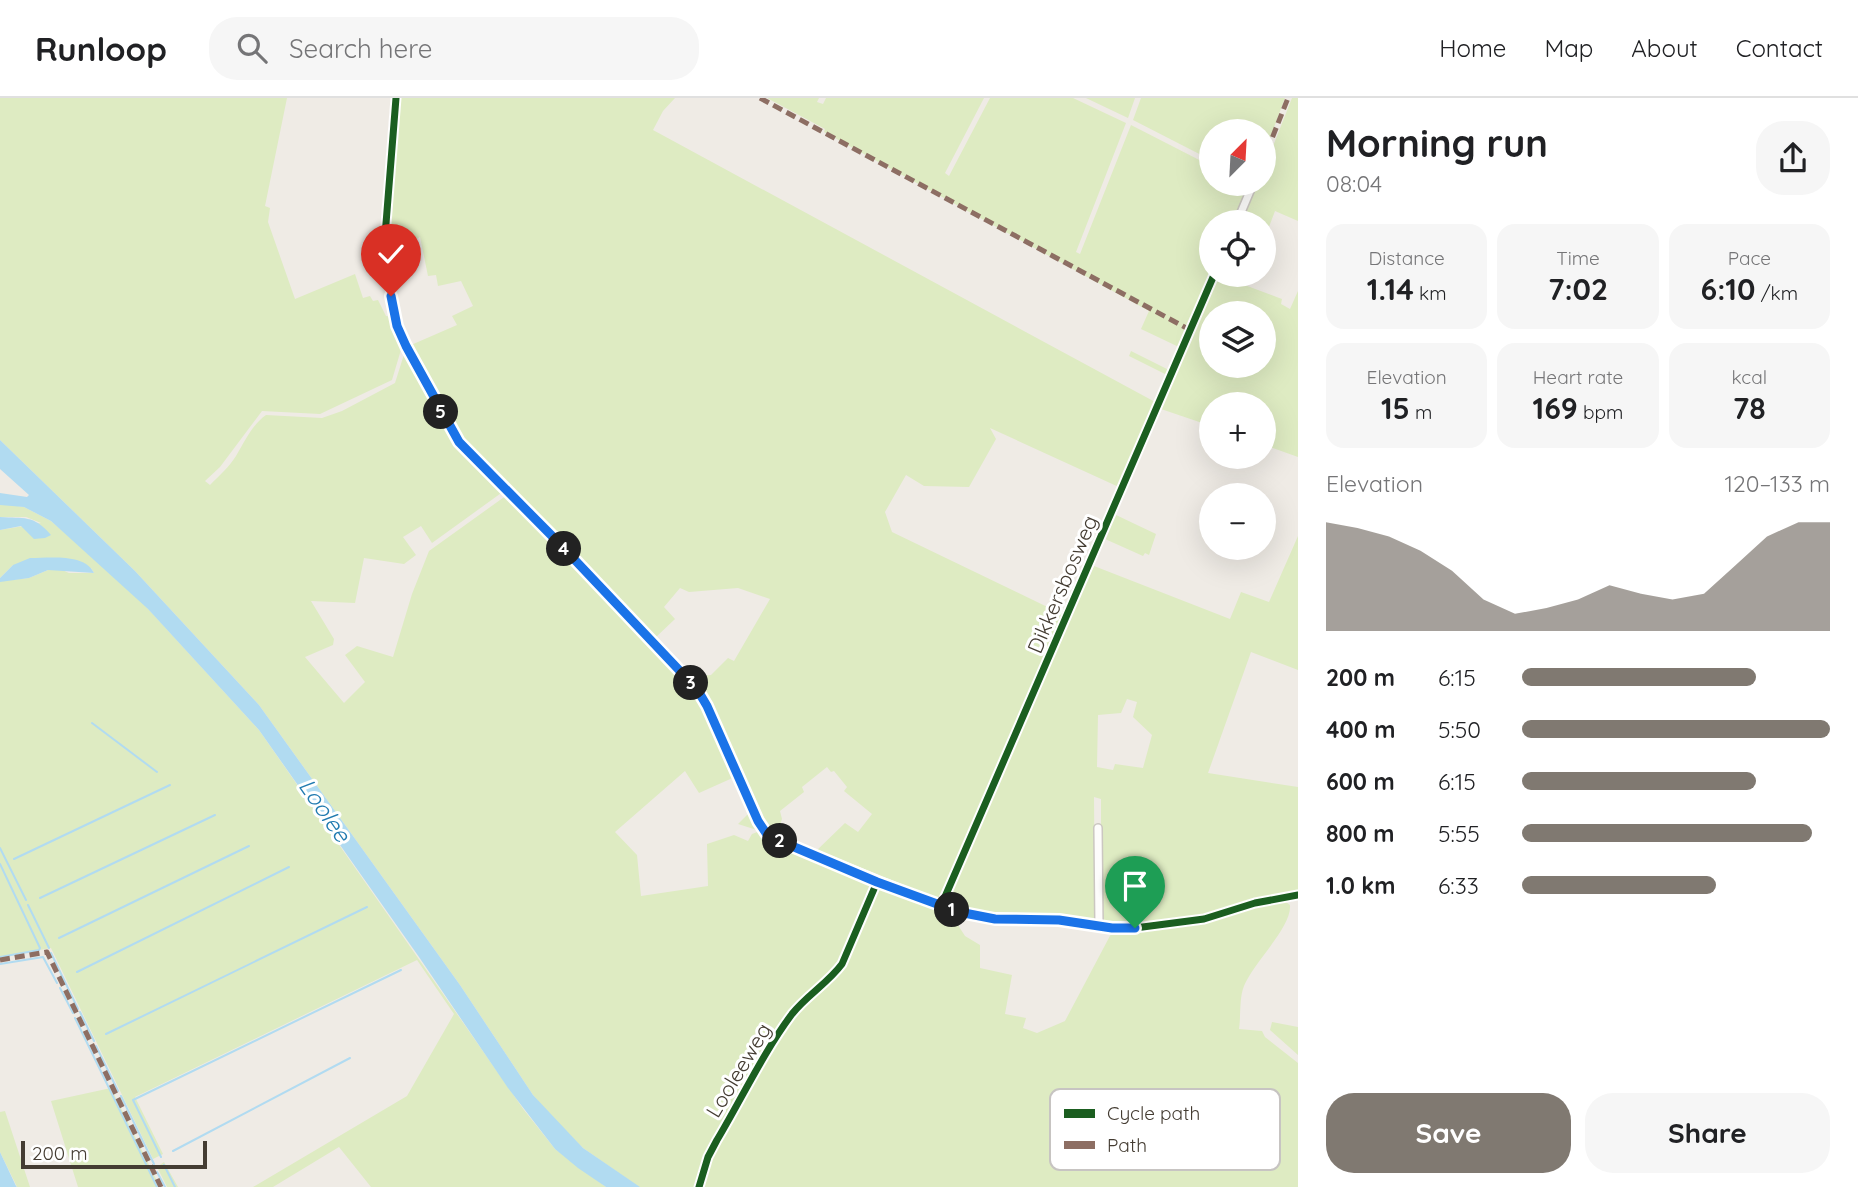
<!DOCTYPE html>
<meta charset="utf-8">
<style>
:root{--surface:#fff;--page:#f6f6f6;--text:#202124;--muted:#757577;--line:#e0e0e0;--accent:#807971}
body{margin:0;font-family:Quicksand,sans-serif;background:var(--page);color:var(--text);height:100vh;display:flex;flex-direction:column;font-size:26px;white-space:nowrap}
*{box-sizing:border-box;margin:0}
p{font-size:23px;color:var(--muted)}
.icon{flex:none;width:38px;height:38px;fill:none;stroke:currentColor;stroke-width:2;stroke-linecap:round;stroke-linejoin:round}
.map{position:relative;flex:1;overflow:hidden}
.sheet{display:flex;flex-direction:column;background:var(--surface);width:560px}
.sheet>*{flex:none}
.needle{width:46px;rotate:24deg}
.controls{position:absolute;left:1199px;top:21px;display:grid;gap:14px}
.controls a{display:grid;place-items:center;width:77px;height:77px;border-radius:50%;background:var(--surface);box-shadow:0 7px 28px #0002;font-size:35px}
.scale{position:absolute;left:21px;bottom:18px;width:186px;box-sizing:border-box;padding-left:7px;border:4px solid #443c32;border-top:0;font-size:19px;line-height:24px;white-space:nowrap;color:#443c32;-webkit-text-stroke:5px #fff;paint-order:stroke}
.pin{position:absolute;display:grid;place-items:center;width:60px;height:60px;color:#fff;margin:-72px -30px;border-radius:50% 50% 50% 0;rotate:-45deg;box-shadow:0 0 7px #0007}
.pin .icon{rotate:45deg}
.km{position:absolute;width:35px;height:35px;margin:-18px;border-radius:50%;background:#222;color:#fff;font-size:19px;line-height:35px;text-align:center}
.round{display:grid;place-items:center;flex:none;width:74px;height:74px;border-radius:28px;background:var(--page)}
.overview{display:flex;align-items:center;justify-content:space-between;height:119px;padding:0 28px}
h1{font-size:38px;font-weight:700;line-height:52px}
.stats{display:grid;grid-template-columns:repeat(3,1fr);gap:10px;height:119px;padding:7px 28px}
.stats div{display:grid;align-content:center;border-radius:18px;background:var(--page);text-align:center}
.stats b{font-size:30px;font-weight:700}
.stats small{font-size:19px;font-weight:400}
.stats p{font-size:19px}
.chart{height:196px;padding:14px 28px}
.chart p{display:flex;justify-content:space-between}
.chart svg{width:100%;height:126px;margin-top:7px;fill:var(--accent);opacity:.7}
.primary-button{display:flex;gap:14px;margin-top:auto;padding:14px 28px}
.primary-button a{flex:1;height:80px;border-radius:28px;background:var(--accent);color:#fff;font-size:28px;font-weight:700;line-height:80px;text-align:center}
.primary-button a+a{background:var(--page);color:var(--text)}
ul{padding:0 28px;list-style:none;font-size:23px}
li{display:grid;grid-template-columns:112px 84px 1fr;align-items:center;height:52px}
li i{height:18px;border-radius:9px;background:var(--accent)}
header{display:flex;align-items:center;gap:42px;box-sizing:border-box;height:98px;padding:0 35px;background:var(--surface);border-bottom:2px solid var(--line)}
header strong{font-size:33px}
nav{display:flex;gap:38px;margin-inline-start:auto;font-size:24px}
.search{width:490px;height:63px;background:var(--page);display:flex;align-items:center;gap:18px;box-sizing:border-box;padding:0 24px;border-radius:28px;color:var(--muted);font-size:26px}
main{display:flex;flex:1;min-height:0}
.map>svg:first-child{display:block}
.green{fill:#deebc2;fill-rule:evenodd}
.water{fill:#b1dbf1}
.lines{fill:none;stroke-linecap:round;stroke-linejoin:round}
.stream{stroke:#b1dbf1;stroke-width:2}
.minor-casing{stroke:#cbc7c1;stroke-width:10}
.minor{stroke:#fdfcfb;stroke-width:7}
.quiet{stroke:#8d6e63;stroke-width:5;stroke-dasharray:10 5;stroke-linecap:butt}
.cycleway-casing{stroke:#fff;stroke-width:11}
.cycleway{stroke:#1b5e20;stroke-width:7}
.route-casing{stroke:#fff;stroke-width:14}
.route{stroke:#1a73e8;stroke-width:9}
.labels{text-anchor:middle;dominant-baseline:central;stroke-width:6;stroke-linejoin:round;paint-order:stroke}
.street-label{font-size:21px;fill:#443c32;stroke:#fff}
.water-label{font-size:23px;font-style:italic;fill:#217bb0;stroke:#fff}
.key{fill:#fff;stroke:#c7c4c2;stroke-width:2}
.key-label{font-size:19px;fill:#443c32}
</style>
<header>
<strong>Runloop</strong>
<div class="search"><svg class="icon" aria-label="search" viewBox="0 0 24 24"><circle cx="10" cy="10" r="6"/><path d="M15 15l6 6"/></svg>Search here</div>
<nav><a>Home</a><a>Map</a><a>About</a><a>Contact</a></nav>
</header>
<main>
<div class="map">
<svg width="1298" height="1089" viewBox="0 0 1298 1089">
<rect width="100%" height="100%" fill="#efebe5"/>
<path class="green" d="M0 0H287L265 108 270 110 268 124 295 201 355 176 363 200 370 198 373 203 378 202 386 218 392 219 403 245 392 282 320 316 262 313 220 369 205 383 210 387C219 378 229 369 236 358 245 343 252 327 266 317L322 320 342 313 395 285 406 250 451 337 478 369 504 393 432 445 421 428 403 439 416 457 404 466 364 460 355 505 311 503 334 541 333 547 305 559 344 605 365 584 345 557 357 548 393 559 412 496 429 453 507 397 684 582 700 601 737 678 699 695 685 673 615 734 637 757 641 798 708 788 707 746 734 737 748 743 752 736 760 733 738 726 751 713 770 742 871 784 872 788 841 861 828 878 812 890 790 914 766 951 705 1058 696 1089H639L583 1050 549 1016 533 997 460 887 259 607 135 473 0 342Z
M400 0H675L663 13 653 32 1157 305 1121 390 990 330 996 341 969 389 924 388 906 377 885 414 892 434 1066 518 937 803 815 754 845 725 858 734 872 716 844 693 847 689 834 673 831 674 827 669 802 689 804 694 780 713 782 721 780 727 769 731 710 601 692 579 711 577 728 560 734 563 770 501 738 490 689 494 680 490 664 509 675 521 655 540 472 352 455 329 411 247 457 227 452 218 473 208 461 183 438 188 436 177 428 178 420 139 389 158V130Z
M767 0H819L817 4 823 6 826 0H984L945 75 949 78 990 0H1073L1126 25 1076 154 1080 156 1131 27 1211 68V86H1246L1250 88 1235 124H1211V177L1181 250 1141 231 1149 213 824 34 825 31Z
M1086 0H1135L1128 20Z
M1141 0H1285L1264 56V33H1211V62L1133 22Z
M1292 0H1298V123L1275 113 1267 134 1264 132V124H1241L1257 86H1264V71Z
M1218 177H1245L1242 186 1282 201 1281 206 1290 211 1298 193V359L1264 347V306H1211V328L1161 311ZM1264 215V268H1211V215Z
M1131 253 1171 273 1169 278 1129 258Z
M5 406 24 409 51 423 103 468 140 502 259 632 524 1012 555 1051 606 1089H371L339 1049 273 1089H253L407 998 454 916 417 862 135 999 163 1056 153 1061 51 850 0 859V483L29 480 48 472H62L69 475H94L91 470 13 467 0 480V432L41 425 26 419H0V407Z
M1116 417 1156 436 1149 457 1145 455 1143 458 1105 441Z
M1298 438V572L1251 554 1208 675 1298 689V796C1239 810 1161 834 1101 828V701L1094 699 1095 827 999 820 949 809 945 806 967 751 1094 468 1230 521 1241 494 1269 504ZM1127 601 1137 604 1133 619 1152 637 1143 670 1115 666 1113 672 1097 669 1098 617 1121 615Z
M881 788 950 814V822L956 824 965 838 980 847V870L1012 877 1005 916 1026 920 1023 930 1037 935 1065 923 1112 834 1140 832 1286 804 1290 807C1292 829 1253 865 1244 888 1239 900 1241 918 1239 931L1262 933 1265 939 1298 965V1089H701L715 1051 786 931 800 911 845 869 877 790Z
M1272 924 1298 929V957L1270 932Z
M111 990 160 1089H78L51 1003Z
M5 1013 30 1089H17L0 1054V1014Z
M164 1064 178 1089H167L157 1069Z"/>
<path class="water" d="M0 342 135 473 259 607 460 887 533 997 583 1050 640 1089H606L578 1070 555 1051 508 990 419 859 259 632 148 511 51 423 24 409 0 407V395L27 399 29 397 0 371Z
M0 419C24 421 33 416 51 437L45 440 34 441 21 428 0 432Z
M30 460C49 460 85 455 94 475L48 472 29 480 0 484V480L13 467Z
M0 1054 16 1088 17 1089H0Z"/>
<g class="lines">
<path class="stream" d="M92 625 157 674
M0 750 26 802
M14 761 170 687
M0 766 40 850 39 852 0 859
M40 800 215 717
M28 807 49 850
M59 840 249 748
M51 855 78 911
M0 866 43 859 57 885
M77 874 289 769
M60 890 73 915
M80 914 94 943
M75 920 157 1089
M106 936 367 809
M96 948 118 993
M121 998 154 1066
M173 1053 350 960
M161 1059 133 1002 401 872
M164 1067 175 1089
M157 1074 165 1089"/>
<g class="minor-casing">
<path id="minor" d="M396 0 385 138 391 198 397 228 406 248 459 344 555 441 697 591 707 608 758 723 766 735 773 740 949 811 995 821 1058 822 1112 830H1135L1204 821 1255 805 1298 797
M1264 62 1267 53
M1237 124 1253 86
M1098 730 1099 828
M941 808 1214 177
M699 1089 708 1059 717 1042C742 1000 763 955 792 916 807 897 828 885 842 866L877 784"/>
</g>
<use href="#minor" class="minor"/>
<path class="quiet" d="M760 0 1190 232
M1267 53 1288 0
M0 862 47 854 161 1089"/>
<g class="cycleway-casing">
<path id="cycleway" d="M396 0 385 138 391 198 397 228 406 248 459 344 555 441 697 591 707 608 758 723 766 735 773 740 949 811 995 821 1058 822 1112 830H1135L1204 821 1255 805 1298 797
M941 808 1214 177
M699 1089 708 1059 717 1042C742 1000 763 955 792 916 807 897 828 885 842 866L877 784"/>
</g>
<use href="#cycleway" class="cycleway"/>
</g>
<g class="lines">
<g class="route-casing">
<path id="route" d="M391 198 397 228 406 248 459 344 555 441 697 591 707 608 758 723 766 735 773 740 877 784 959 814 995 821 1059 822 1112 830H1135"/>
</g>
<use href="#route" class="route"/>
</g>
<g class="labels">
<g class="street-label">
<text transform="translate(1062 486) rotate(-67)">Dikkersbosweg</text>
<text transform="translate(738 972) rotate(-59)">Looleeweg</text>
</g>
<g class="water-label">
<text transform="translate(325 712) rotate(55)">Loolee</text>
</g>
</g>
<rect x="1050" y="991" width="230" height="81" rx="10" class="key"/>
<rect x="1064" y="1011" width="31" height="9" fill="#1b5e20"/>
<rect x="1064" y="1043" width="31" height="8" fill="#8d6e63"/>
<g class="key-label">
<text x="1107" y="1022">Cycle path</text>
<text x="1107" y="1054">Path</text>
</g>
</svg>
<div class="controls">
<a><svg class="needle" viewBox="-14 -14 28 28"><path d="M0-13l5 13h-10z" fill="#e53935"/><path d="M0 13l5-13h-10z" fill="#757577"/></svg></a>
<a><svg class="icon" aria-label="locate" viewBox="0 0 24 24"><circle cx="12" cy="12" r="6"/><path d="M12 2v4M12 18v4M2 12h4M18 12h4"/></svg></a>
<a><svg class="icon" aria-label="layers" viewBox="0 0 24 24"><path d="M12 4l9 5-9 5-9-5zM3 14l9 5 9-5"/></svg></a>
<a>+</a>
<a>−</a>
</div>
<div class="scale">200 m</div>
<div class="pin" style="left:1135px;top:830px;background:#1e9e55"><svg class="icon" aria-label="arrive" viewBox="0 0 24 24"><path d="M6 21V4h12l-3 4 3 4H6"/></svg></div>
<div class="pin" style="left:391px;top:198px;background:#d93025"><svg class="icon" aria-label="check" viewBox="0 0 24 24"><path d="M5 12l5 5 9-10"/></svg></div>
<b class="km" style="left:952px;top:812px">1</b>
<b class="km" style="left:780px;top:743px">2</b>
<b class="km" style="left:691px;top:585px">3</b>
<b class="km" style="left:564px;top:451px">4</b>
<b class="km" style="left:441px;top:314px">5</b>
</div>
<section class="sheet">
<div class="overview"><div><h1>Morning run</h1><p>08:04</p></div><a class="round"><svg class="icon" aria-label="share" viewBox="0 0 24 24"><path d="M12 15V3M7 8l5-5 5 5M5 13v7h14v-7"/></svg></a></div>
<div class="stats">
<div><p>Distance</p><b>1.14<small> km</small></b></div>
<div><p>Time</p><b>7:02</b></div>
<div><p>Pace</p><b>6:10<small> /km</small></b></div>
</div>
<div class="stats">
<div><p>Elevation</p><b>15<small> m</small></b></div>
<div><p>Heart rate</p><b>169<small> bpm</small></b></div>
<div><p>kcal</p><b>78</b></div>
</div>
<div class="chart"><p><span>Elevation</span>120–133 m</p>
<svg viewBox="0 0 160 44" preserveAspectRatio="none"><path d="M0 44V6L10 8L20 11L30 16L40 23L50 33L60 38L70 36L80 33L90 28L100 31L110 33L120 31L130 21L140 11L150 6L160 6V44z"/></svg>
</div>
<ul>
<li><b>200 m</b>6:15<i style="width:76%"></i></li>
<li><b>400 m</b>5:50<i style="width:100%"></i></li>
<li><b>600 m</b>6:15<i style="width:76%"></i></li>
<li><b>800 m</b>5:55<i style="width:94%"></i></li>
<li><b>1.0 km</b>6:33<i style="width:63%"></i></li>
</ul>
<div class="primary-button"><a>Save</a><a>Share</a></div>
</section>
</main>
